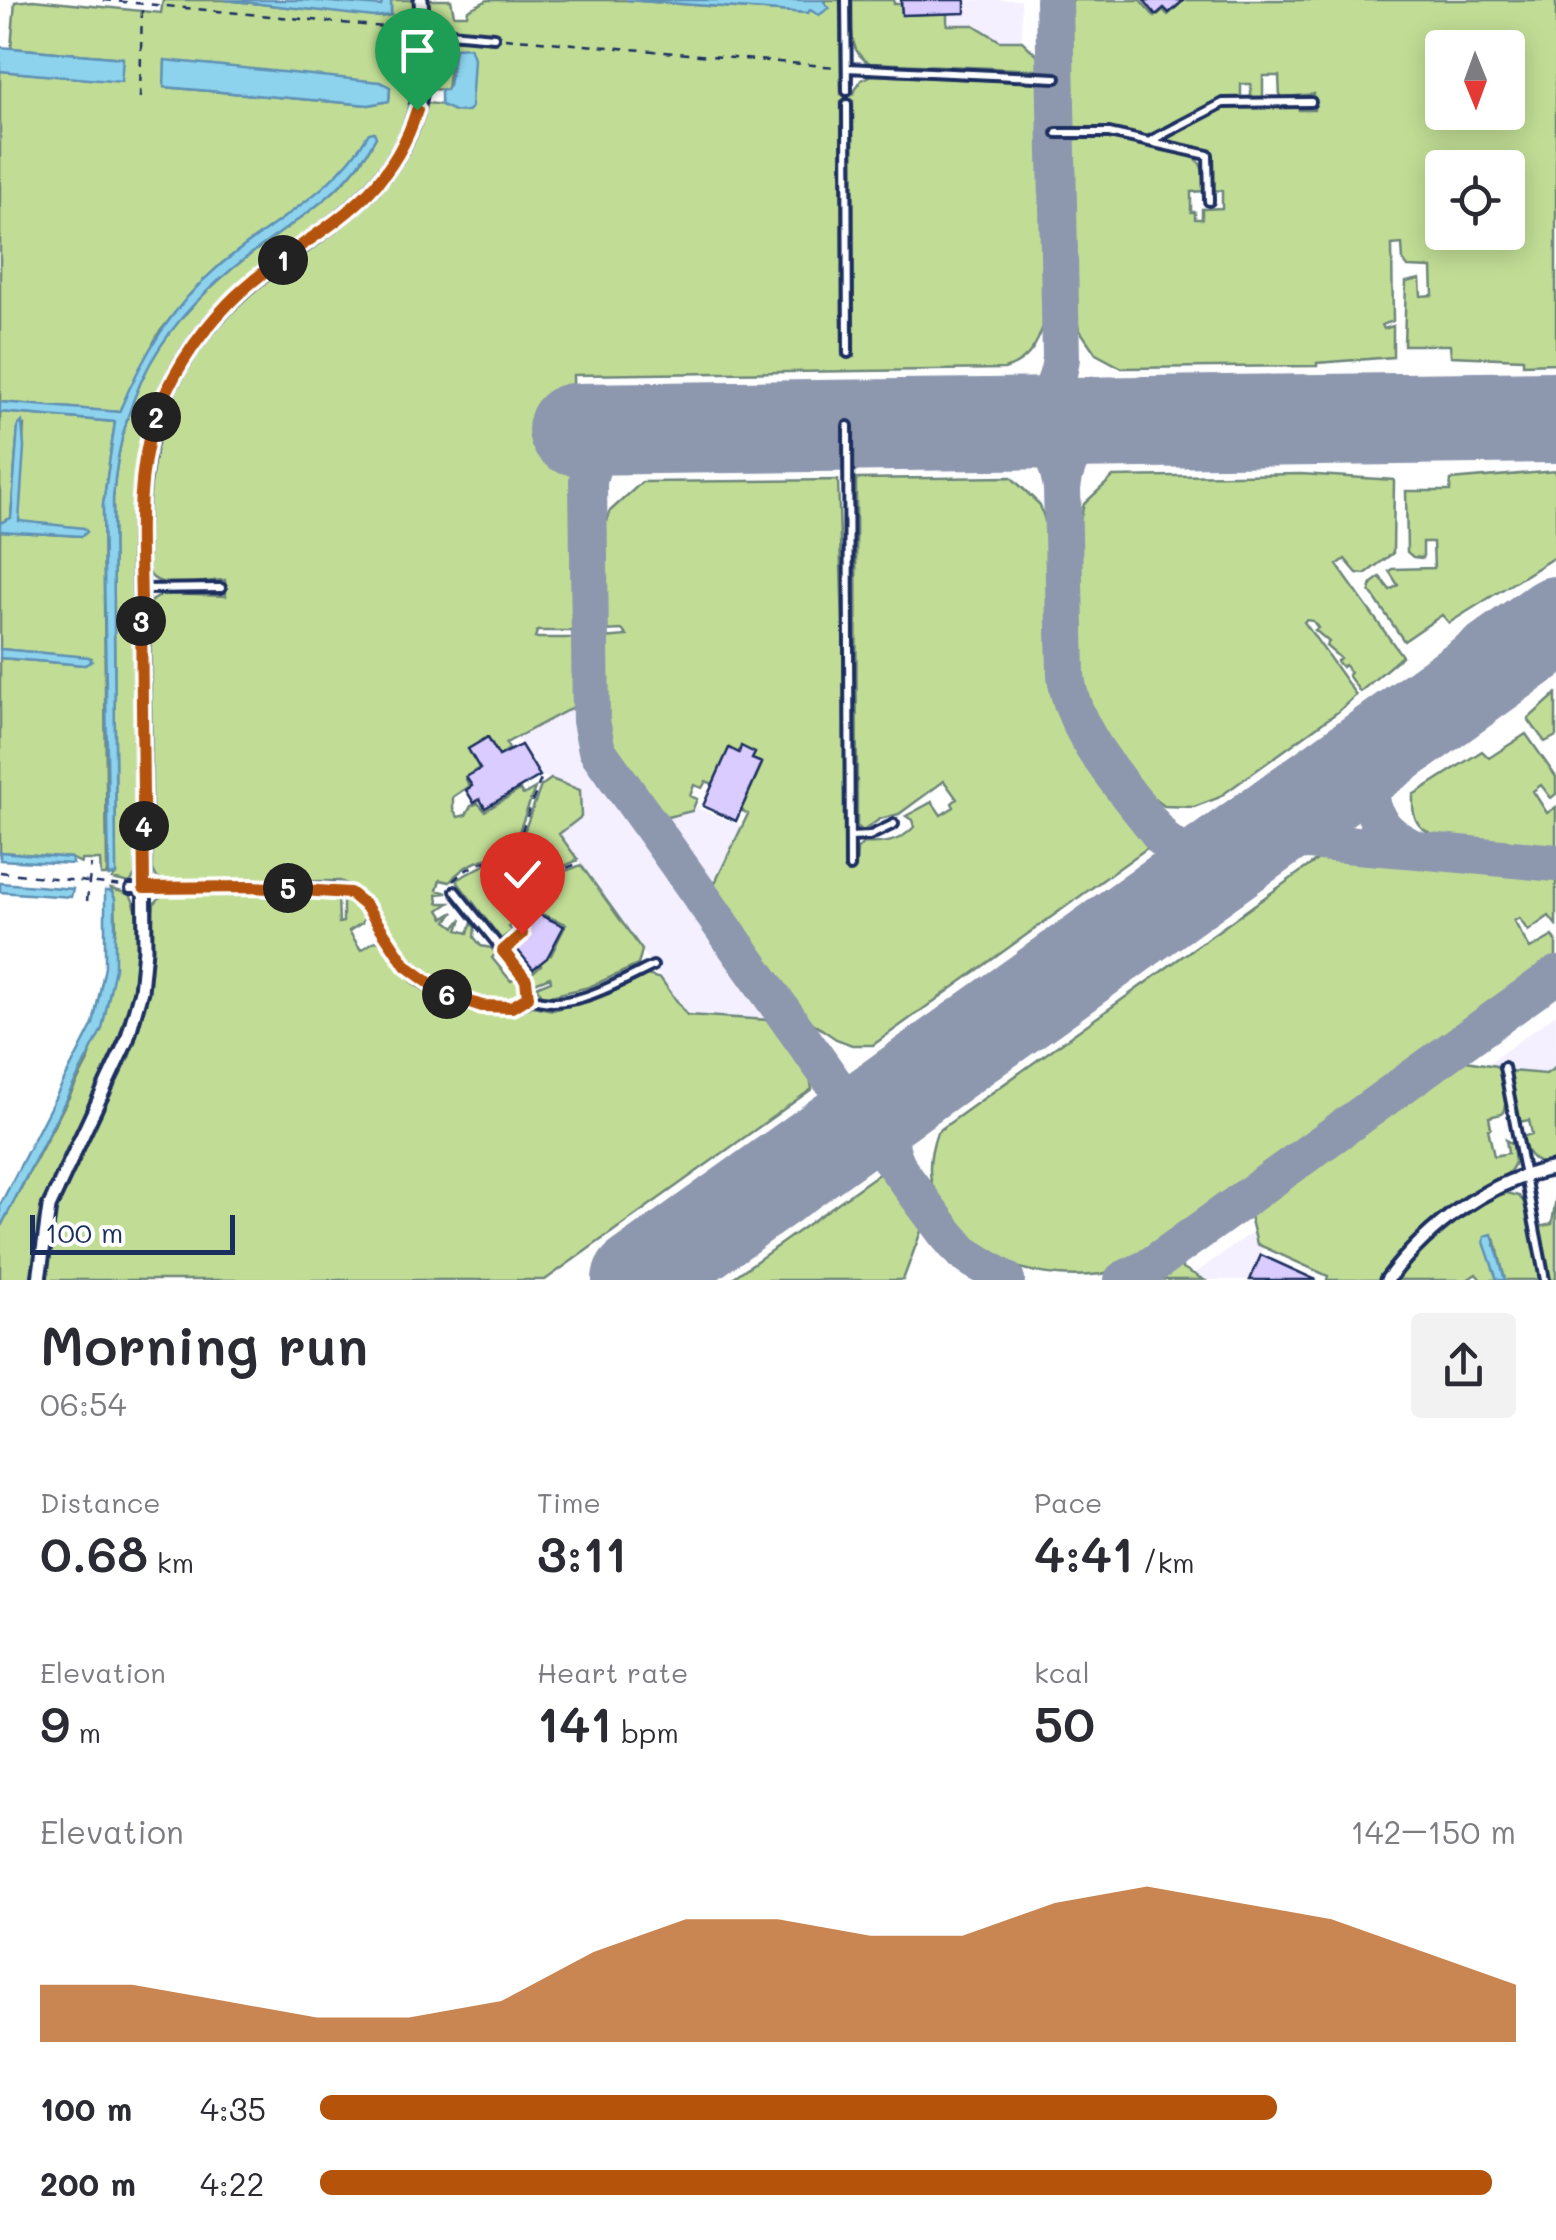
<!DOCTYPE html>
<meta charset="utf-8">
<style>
:root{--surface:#fff;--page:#f2f2f3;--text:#2b2b33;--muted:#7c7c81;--accent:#b45309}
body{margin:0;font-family:Mali,sans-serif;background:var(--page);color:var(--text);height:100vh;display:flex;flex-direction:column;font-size:38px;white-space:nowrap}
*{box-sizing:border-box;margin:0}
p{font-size:32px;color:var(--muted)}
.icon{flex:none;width:55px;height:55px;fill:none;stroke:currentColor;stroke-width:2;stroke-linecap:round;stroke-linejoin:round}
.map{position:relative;height:1280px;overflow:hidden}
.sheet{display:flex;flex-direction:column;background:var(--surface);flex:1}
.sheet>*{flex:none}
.needle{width:65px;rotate:179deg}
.tools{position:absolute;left:1425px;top:30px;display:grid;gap:20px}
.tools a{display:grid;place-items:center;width:100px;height:100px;border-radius:10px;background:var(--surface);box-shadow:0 5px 25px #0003;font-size:50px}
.scale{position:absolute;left:30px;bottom:25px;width:205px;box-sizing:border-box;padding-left:10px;border:5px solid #1b2f5e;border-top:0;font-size:28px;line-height:35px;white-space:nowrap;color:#1b2f5e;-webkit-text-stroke:8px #fff;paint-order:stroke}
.pin{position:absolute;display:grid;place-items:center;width:85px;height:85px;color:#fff;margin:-102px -42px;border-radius:50% 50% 50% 0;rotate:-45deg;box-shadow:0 0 10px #0007}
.pin .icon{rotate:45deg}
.km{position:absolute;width:50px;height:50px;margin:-25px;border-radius:50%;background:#222;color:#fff;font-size:28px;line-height:50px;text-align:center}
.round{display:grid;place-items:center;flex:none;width:105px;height:105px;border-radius:10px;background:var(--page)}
.headline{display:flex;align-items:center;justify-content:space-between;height:170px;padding:0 40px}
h1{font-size:55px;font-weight:600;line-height:75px}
.stats{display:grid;grid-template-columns:repeat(3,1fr);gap:15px;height:170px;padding:10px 40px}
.stats div{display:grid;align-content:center}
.stats b{font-size:50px;font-weight:600}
.stats small{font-size:28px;font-weight:400}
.stats p{font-size:28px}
.chart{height:280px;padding:20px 40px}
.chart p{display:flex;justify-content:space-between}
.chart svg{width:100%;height:180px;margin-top:10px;fill:var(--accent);opacity:.7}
ul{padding:0 40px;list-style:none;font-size:32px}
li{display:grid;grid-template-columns:160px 120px 1fr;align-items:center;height:75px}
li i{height:25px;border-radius:12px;background:var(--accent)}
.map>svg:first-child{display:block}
.built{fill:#f4f0ff}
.green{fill:#c1dd95;stroke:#6e867a;stroke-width:2.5;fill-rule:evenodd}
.water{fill:#8dd3ee;stroke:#5f91b4;stroke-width:2.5}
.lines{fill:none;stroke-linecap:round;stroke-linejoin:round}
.taxiway{stroke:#8d97ae;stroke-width:38}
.runway{stroke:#8d97ae;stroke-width:92}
.building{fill:#daccfe;stroke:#1b2f5e;stroke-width:2.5}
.service-casing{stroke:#1b2f5e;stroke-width:14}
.minor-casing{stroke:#1b2f5e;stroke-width:19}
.path{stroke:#1b2f5e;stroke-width:2.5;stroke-dasharray:8 8;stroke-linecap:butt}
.service{stroke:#fff;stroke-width:6}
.minor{stroke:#fff;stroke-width:11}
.route-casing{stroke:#fff;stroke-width:20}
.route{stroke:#b45309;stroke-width:12}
</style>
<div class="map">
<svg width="1556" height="1280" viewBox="0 0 1556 1280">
<rect width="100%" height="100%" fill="#fff"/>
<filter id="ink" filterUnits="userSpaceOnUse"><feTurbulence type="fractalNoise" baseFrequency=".01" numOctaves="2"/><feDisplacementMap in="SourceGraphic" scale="20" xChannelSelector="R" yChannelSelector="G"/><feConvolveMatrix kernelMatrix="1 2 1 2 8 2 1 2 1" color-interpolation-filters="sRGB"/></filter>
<g filter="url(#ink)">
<path class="built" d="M965 0H1021L1022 41H1000L973 25H947V13Z
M579 704 582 753 589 768 769 1020 687 1015 559 834 551 779 540 776 516 737Z
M694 807 743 826 713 887 663 818 692 811Z
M1556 1014V1067L1546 1074 1509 1072 1512 1087 1503 1089 1500 1072 1496 1066 1486 1065Z
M1254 1231 1257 1244 1264 1247 1250 1280H1204L1194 1274Z"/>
<path class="green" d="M33 0 161 13 163 0H225L381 17 391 15V0H414L416 20 405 25 406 32 416 37C416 127 388 178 314 230 289 248 263 264 239 284 175 340 139 414 134 498L138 871 130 883 112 879 116 874 113 499C122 373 175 307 274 237 315 208 354 182 376 137L324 188 221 264 191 293 158 334 119 412 0 402V71L121 81 122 58 11 48 15 2ZM165 61 390 88 389 101 369 105 165 87Z
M428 0H451L454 15H467L468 10 488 0H626L807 13 810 10 829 8 823 0H840L841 94H853L861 80 872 75 1036 82 1043 86 1048 309C1041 336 1033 361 1004 369L573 375 577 631H537L535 638H577L579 704 506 743 509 749 465 777 469 786 453 797V809L458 817 466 815 471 806 478 803 485 811 520 790 523 795 535 788 514 845 518 848 541 786 551 779 580 790 581 817 559 834 578 860 551 872 553 876 581 865 642 950 638 965 589 987 550 996H543L536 987 551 981 550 977 535 983 530 975 541 965 536 958 544 950 551 955 566 924 536 912 539 901 536 884 544 880 542 875 534 878 515 859 518 851 513 849 509 857C487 855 463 864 450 882L440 880 437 890 447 893 437 894 438 903H449L439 910 444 918 454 912 447 921 455 927 462 919 458 930 468 933 472 923 475 927 474 937 481 946 491 948 496 953 492 958 511 981 516 978 522 990 520 997C506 1004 489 999 474 996 449 990 423 977 407 956 383 925 378 896 340 881L166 882 157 878 152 868 150 602 163 594 226 596 225 580C202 580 161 594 148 572 148 544 147 515 148 487 153 411 196 338 255 290 336 224 389 212 427 103L445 105 455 54 451 57 447 90 429 89 430 48 436 38 495 41 496 33 436 26 429 17ZM841 101H853L854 357 842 356Z
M852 0H894V4H901L902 15 947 13V25H974L1000 41H1022L1043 61V70L870 63C846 52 853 23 852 0Z
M1070 0H1140L1155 17 1163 10 1168 15 1181 3 1179 0H1556V363L1523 364V359L1451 356 1450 345H1404L1406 282 1420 279 1421 296 1433 295 1432 268 1408 267 1403 260 1402 244 1392 245 1393 321 1382 325 1384 329 1393 326V357L1317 363V366L1122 368 1096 354 1079 329 1073 302 1069 142C1085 130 1185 147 1198 161 1205 169 1203 180 1204 191L1191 192V212H1195V219H1202V209L1222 208V191L1213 190 1212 152 1161 140 1225 107 1298 106 1299 110H1314V94L1280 98 1279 76H1263V98H1251V84H1241V98L1218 101 1147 137 1106 128 1077 129 1069 125ZM1442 48H1508V112H1442ZM1442 168H1508V232H1442Z
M0 412 115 422 103 505 107 875H101L100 860H81V863L71 858 0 852V658L84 665 91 658 0 649V531L82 536 18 521 24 425 18 426 11 518 0 523Z
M1556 471V556L1449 623 1442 615 1404 641 1370 591 1372 583 1380 577 1390 590 1398 585 1389 571 1392 569 1434 568 1433 542H1423V558L1413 557 1407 552 1406 491H1450L1451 480Z
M1301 474 1394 480 1393 553 1365 574 1357 573 1345 559 1337 565 1402 656 1360 692 1348 675 1350 673 1345 665 1342 667 1337 661 1340 658 1326 646 1329 642 1315 630 1318 628 1313 621 1306 620 1304 622 1356 695 1339 711 1218 798 1194 807 1164 806 1137 784 1092 720 1080 683 1076 536 1084 504 1113 477Z
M1011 477 1040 505 1050 536 1055 686 1062 717 1150 846 873 1045H852L836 1039 810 1021 713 887 748 814 741 810 762 764 752 759 755 753 742 747 739 753 729 749 713 784 706 781 702 788 694 785 690 796 697 799 692 811 663 818 612 746 605 726 603 638 627 636 622 630 603 631 602 536 609 512 642 482 838 480 844 654 845 868H856L857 850 863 843C883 844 899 843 914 827L912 820 906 816 932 802 941 815 954 807 952 803 957 799 944 781 899 814 880 819 863 831 857 826 856 479Z
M1556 694V736L1545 742 1528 719Z
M1526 734 1556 777V794L1551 798 1541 785 1533 791 1547 813 1556 807V848C1527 845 1438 846 1420 826 1412 817 1413 806 1413 795L1482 751 1489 758Z
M1324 855 1556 880V925L1549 916 1528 931 1519 918 1514 921 1530 949 1553 936 1556 941V960C1482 1014 1408 1067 1334 1120 1294 1149 1253 1181 1211 1207 1175 1230 1144 1262 1102 1274 1050 1280 992 1270 958 1228 931 1194 922 1175 937 1132Z
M490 862C516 858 533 873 535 899L521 895 518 908 523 910 521 916 517 915 509 927 512 931 501 939 456 880Z
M111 889 130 894C140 913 139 931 138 953 132 1047 74 1118 43 1204L38 1220 33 1280H0V1228L89 1059 116 929 115 899Z
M252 893 338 897 339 923 343 922V897L352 902 365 916 362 923 349 931 361 950 375 941 381 942 413 983 430 994 481 1011 515 1013 532 1006 553 1010 608 994 647 975 661 979 687 1015 769 1020 810 1077 812 1089 545 1280H47L51 1223 59 1198 129 1058 139 1028 147 994 154 904 162 895 170 894Z
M1460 1060 1496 1066C1505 1077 1509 1102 1502 1114L1489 1117 1491 1128 1488 1129 1494 1156 1508 1153 1506 1140 1513 1145 1515 1162C1509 1179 1493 1182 1479 1190 1439 1212 1403 1242 1378 1280H1327L1328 1276 1257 1244 1249 1212Z
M1556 1067V1161L1541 1163C1529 1158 1525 1149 1522 1137L1532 1134 1529 1120 1519 1122 1509 1071 1546 1074Z
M884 1170 923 1226 903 1280H730Z
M1507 1193 1519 1196 1526 1205 1541 1280H1505L1495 1238 1494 1268 1497 1280H1481L1476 1274 1467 1280H1396C1423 1245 1463 1205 1507 1193Z
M1556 1197V1280H1550L1539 1227 1552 1224Z
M1176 1264 1204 1280H1154Z"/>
<path class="water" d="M225 0H304L381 6 383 0H391V15L374 17Z
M626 0H823L829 8 819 15 810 10 808 13Z
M0 47 123 58 121 82 0 71Z
M470 47 474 58 471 108 466 112 454 111 441 105V90H446L449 85 455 48Z
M165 60 380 82 390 87 389 101 369 105 164 87Z
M374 132 376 137C353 182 315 208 274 237 175 307 122 374 113 499L116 874 109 876 103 505 115 422 0 412V402L119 412C143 355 172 306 219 266 272 221 333 194 369 133Z
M22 422 24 447 19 521 84 528 87 532 82 536 0 531V523L11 518 18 426Z
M0 649 89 657 92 661 85 665 0 658Z
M0 852 71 858 73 864 0 860Z
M0 883 73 889 71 897 0 892Z
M105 891H111L115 899V968L102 1029 0 1228V1205L93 1024 105 967Z
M1492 1234 1505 1280H1497L1484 1242 1485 1236Z"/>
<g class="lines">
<path class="taxiway" d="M1126 422C1088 429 1067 449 1062 488L1066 675C1071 734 1129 793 1164 840L1179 851 1208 857 1270 838 1418 850
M996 424C1036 412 1056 401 1061 358L1054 0
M996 424C1037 433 1056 445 1062 488
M638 428C604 434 595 450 588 481L591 721 597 750 830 1078 945 1232 963 1253 1006 1280
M1397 736C1360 780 1359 826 1418 850L1556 863
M897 1165C882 1134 891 1110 910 1085
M1123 1280 1148 1268 1556 975"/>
<path class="runway" d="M574 429 1556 417
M638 1280 1556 622"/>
</g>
<path class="building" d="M901 0H965V13L902 15Z
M1144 0H1184L1169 13 1164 8 1156 15Z
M488 737 499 756 521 745 540 776 485 808 480 799 474 803 466 790 472 786 466 777 480 769 468 749Z
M741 746 755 753 752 759 762 763 736 821 703 806 729 748 739 753Z
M538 914 564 926 547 958 533 969 513 944Z
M1261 1255 1316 1280H1250Z"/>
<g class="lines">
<g class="service-casing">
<path id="service" d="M846 0 847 91
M405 29 494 37
M847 68 1056 78
M847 104 848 353
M1057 133H1109L1208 155 1209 201
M1152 140 1223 103 1311 102
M848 426 850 867
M142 589 221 588
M850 837 869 836 894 824
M130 889C186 888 242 887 298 888 314 889 335 886 351 893 365 899 372 915 380 927 406 969 440 1004 493 1006 507 1007 518 1008 528 997L526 980 455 891
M528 997C568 1014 617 983 653 966
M1504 1067 1545 1280"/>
</g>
<g class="minor-casing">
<path id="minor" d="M39 1280 49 1207 127 1040 141 991 145 949C144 848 143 747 142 645 141 566 131 481 161 405 182 353 218 309 262 275 320 231 383 198 411 128 427 89 424 41 421 0
M1387 1280C1428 1226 1488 1180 1556 1168"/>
</g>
<path class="path" d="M103 0 395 28
M505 38 836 67
M140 98 142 5
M516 847 540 781 545 778
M512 858 515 850
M0 872 123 886
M552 874 579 863
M453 881C510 825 571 892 512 944
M87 901 91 864"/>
<use href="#service" class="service"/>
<use href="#minor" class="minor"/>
</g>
</g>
<g class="lines" filter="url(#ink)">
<g class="route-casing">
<path id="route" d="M417 110C384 217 298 233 229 303 195 338 169 378 153 425 134 485 141 551 141 614 142 705 143 797 144 888L252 887 350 893 366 906 406 966 443 993 482 1006 512 1007 528 997 526 980 503 951 522 934"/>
</g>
<use href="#route" class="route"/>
</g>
</svg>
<div class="tools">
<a><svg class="needle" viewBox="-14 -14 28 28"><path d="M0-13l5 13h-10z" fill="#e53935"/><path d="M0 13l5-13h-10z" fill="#7c7c81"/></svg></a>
<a><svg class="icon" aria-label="locate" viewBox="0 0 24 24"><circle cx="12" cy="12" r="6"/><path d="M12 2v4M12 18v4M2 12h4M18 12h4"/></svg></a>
</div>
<div class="scale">100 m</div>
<div class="pin" style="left:417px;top:110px;background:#1e9e55"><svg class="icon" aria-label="arrive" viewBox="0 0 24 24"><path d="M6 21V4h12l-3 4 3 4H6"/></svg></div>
<div class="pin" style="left:522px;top:934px;background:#d93025"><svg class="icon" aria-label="check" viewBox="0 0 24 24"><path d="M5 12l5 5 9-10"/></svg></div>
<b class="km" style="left:283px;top:260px">1</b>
<b class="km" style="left:156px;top:417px">2</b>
<b class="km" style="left:141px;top:621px">3</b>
<b class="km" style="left:144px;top:826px">4</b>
<b class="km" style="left:288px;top:888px">5</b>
<b class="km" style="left:447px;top:994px">6</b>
</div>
<section class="sheet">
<div class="headline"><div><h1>Morning run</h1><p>06:54</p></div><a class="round"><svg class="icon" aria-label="share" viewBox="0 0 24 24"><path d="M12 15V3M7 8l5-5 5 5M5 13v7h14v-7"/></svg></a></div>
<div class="stats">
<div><p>Distance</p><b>0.68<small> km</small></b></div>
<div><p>Time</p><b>3:11</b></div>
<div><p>Pace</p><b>4:41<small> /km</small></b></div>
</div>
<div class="stats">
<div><p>Elevation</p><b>9<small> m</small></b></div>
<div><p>Heart rate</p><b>141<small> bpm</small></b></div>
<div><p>kcal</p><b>50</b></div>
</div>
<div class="chart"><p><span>Elevation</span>142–150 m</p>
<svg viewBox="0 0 160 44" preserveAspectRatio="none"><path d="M0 44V30L10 30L20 34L30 38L40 38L50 34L60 22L70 14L80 14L90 18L100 18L110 10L120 6L130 10L140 14L150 22L160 30V44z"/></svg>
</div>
<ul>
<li><b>100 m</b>4:35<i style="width:80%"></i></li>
<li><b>200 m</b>4:22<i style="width:98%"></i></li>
</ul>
</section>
